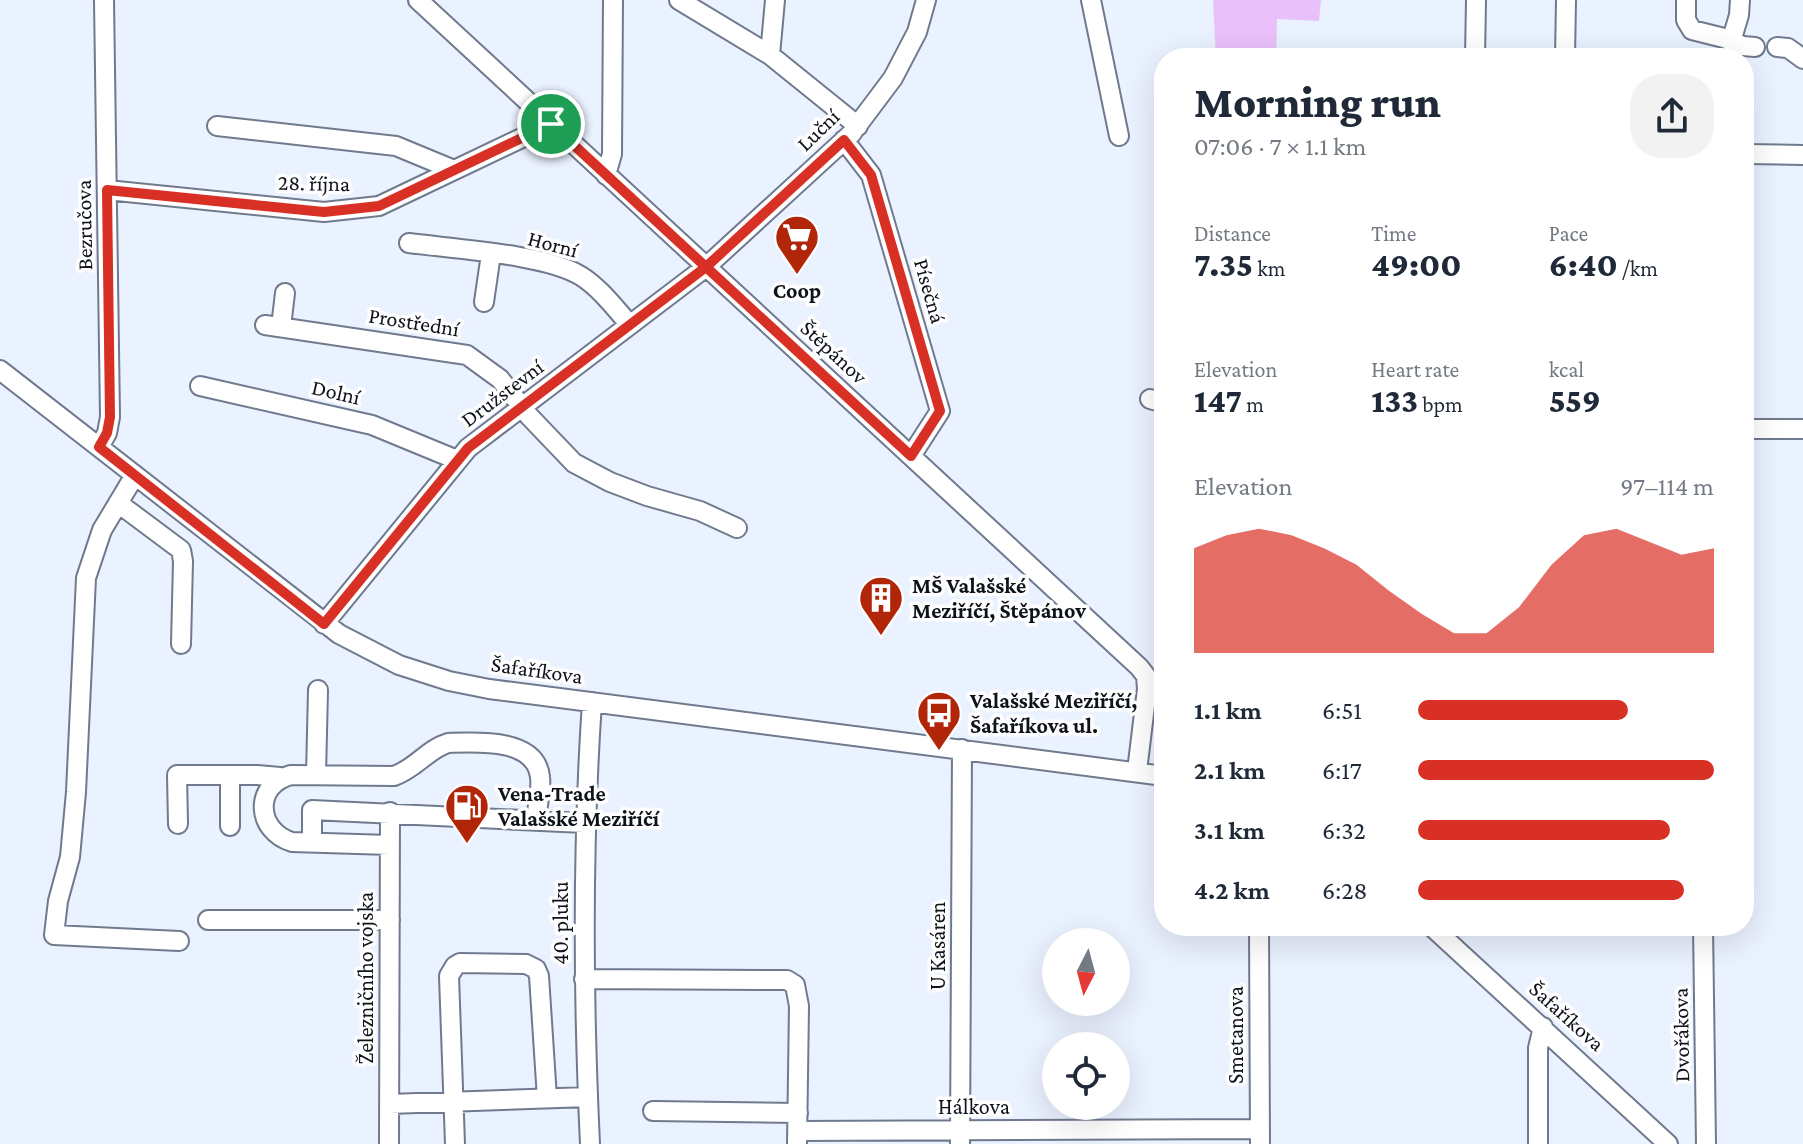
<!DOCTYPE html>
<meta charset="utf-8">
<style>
:root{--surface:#fff;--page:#f2f2f3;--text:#1f2937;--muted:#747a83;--accent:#d93025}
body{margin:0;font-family:"Crimson Pro",serif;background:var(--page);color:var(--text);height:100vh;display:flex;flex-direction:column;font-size:30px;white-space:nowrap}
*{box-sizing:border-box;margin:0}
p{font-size:26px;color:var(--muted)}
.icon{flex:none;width:44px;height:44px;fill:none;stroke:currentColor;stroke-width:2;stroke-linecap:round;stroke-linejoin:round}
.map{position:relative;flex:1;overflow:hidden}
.panel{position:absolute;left:1154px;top:48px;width:600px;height:888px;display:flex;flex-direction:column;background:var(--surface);border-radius:32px;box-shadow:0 8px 32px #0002}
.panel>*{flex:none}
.needle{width:52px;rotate:186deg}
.buttons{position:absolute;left:1042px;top:928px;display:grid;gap:16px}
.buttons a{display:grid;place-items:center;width:88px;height:88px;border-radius:50%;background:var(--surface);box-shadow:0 8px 32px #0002;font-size:40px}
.pin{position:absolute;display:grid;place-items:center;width:68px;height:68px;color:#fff;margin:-34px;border:4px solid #fff;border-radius:50%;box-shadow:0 2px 8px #0007}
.round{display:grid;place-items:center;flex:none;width:84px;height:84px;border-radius:32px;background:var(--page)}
.head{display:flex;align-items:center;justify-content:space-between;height:136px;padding:0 40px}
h1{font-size:44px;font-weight:800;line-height:60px}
.stats{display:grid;grid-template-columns:repeat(3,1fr);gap:12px;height:136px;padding:8px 40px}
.stats div{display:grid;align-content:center}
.stats b{font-size:34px;font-weight:800}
.stats small{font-size:22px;font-weight:400}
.stats p{font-size:22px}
.chart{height:224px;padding:16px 40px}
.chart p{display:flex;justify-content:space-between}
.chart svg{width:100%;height:144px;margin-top:8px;fill:var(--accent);opacity:.7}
ul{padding:0 40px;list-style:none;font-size:26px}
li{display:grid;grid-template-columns:128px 96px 1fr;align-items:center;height:60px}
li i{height:20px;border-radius:10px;background:var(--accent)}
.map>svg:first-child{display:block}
.green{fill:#e9c0fa}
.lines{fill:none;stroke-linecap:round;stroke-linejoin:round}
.minor-casing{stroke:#707a8e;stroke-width:22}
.minor{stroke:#fff;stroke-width:18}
.route-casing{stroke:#fff;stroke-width:16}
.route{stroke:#d93025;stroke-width:10}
.labels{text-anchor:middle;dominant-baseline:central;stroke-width:7;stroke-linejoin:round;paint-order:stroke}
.street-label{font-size:22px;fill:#0e1219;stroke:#fefefe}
.poi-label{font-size:22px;font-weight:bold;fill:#0e1219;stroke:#fefefe;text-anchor:start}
</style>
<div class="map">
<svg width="1803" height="1144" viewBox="0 0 1803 1144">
<rect width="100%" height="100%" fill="#eaf1ff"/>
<path class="green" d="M1213 0H1321L1319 21 1277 19 1276 58H1216Z"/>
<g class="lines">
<g class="minor-casing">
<path id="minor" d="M418 0 1139 667 1146 676 1147 689 1137 771
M679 0 770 55
M775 0 770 55 858 126
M1091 0 1119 136
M1686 0V20L1692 30 1724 38 1743 46 1755 47
M1731 42 1739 15 1740 0
M1777 47 1788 48 1803 59
M1475 58 1476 0
M1565 58 1566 0
M217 126 396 146 454 170
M844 140 871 175 940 411 911 456
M1744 154 1803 155
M606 175 612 154 613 0
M107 190 324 212 379 206 551 124
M409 243C453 249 546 254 581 276 600 288 615 308 630 325
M484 302 491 254
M265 325 467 355 500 379 529 416 574 463 610 482 647 496 700 511 737 528
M281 327 285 293
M0 370 339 634 399 665 449 681 489 689 1164 776
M200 386 372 425 457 460
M1150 399 1164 403
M1744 429H1803
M99 447 107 433 110 417 104 0
M135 475 102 530 86 578 76 792 70 857 58 901 54 935 179 941
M118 503 181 550 183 561 181 644
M324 624 468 448 706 267 851 134 893 78 917 32 926 0
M230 775V826
M316 775 318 690
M178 824 177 775H257L280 777
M312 842V810L584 823
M390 845 292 842C256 831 253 785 291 775L394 776C415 769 428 749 448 743 477 742 536 738 540 777 542 791 536 806 537 821
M208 920H390
M1259 926 1260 1144
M1431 926 1668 1144
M1703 926 1706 1144
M584 979 787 980 795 985 799 1006 797 1144
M389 1104 588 1097
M653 1111 798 1113
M798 1131 1260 1129
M389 1144 390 812
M455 1144 449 976 455 966 460 963 526 964 536 969 539 976 547 1098
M590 1144C583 996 582 850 592 702
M960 1144 962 749
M1538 1144V1048L1543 1027"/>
</g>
<use href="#minor" class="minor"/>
</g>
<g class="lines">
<g class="route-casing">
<path id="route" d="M551 124 379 206 324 212 107 190 110 417 107 433 99 447 324 624 468 448 706 267 911 456 940 411 871 175 844 140 706 267 551 124"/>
</g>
<use href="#route" class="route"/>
</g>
<defs>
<g id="supermarket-pin" transform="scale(2.3)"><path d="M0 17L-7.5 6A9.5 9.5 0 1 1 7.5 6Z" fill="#b12509" stroke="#fefefe"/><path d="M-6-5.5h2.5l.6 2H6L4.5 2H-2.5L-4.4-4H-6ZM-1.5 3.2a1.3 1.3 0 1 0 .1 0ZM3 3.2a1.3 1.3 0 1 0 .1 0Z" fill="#fff"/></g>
<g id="building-pin" transform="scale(2.3)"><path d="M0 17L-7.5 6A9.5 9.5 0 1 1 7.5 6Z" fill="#b12509" stroke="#fefefe"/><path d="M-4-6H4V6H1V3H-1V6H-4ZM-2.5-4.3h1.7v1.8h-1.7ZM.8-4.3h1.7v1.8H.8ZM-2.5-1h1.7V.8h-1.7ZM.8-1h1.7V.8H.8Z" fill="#fff"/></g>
<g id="bus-pin" transform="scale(2.3)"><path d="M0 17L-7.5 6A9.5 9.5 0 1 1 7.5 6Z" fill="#b12509" stroke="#fefefe"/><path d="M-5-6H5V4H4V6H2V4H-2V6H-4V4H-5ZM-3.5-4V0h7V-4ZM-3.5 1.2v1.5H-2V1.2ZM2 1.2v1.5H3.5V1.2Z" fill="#fff"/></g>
<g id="fuel-pin" transform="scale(2.3)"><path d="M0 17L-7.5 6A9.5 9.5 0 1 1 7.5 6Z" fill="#b12509" stroke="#fefefe"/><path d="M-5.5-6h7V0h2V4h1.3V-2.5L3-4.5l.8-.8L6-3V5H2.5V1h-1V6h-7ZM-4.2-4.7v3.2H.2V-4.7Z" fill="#fff"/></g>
</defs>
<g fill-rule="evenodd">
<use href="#supermarket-pin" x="797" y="237"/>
<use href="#building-pin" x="881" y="598"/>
<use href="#bus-pin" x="939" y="713"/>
<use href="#fuel-pin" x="467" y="806"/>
</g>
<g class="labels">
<g class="street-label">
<text transform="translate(818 130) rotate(-44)">Luční</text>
<text transform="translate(314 183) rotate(1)">28. října</text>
<text transform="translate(84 225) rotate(-91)">Bezručova</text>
<text transform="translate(553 244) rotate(15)">Horní</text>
<text transform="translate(930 291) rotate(74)">Písečná</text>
<text transform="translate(414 322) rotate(9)">Prostřední</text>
<text transform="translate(834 352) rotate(43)">Štěpánov</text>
<text transform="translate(336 392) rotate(13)">Dolní</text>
<text transform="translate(502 393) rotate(-37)">Družstevní</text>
<text transform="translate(537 670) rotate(8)">Šafaříkova</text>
<text transform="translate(560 923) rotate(-90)">40. pluku</text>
<text transform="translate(937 946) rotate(-90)">U Kasáren</text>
<text transform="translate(365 978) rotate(-90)">Železničního vojska</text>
<text transform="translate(1567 1016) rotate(42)">Šafaříkova</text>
<text transform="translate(1235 1035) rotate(-90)">Smetanova</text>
<text transform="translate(1681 1035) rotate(-91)">Dvořákova</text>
<text x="974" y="1106">Hálkova</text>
</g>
<g class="poi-label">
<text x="797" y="290" text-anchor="middle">Coop</text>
<text x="912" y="585">MŠ Valašské<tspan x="912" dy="25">Meziříčí, Štěpánov</tspan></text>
<text x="970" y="700">Valašské Meziříčí,<tspan x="970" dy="25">Šafaříkova ul.</tspan></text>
<text x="498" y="793">Vena-Trade<tspan x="498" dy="25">Valašské Meziříčí</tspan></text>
</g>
</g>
</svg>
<div class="buttons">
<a><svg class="needle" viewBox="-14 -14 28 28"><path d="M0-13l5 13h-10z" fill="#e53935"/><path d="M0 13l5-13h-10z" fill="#747a83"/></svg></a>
<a><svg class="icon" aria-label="locate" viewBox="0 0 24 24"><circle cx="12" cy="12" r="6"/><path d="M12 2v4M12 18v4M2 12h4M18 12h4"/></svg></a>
</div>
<div class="pin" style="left:551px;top:124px;background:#1e9e55"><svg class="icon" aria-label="arrive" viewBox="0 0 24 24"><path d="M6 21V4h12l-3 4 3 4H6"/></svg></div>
<section class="panel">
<div class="head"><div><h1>Morning run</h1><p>07:06 · 7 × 1.1 km</p></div><a class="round"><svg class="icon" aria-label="share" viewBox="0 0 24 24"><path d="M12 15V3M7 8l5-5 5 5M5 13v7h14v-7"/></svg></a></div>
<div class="stats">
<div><p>Distance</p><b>7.35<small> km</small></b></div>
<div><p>Time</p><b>49:00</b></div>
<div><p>Pace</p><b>6:40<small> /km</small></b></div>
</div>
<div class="stats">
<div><p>Elevation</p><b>147<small> m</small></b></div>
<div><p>Heart rate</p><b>133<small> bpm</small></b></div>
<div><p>kcal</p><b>559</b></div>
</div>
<div class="chart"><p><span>Elevation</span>97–114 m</p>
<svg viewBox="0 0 160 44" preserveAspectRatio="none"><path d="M0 44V12L10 8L20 6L30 8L40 12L50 17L60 25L70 32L80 38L90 38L100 30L110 17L120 8L130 6L140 10L150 14L160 12V44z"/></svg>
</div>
<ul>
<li><b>1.1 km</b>6:51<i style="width:71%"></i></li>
<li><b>2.1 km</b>6:17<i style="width:100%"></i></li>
<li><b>3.1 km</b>6:32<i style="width:85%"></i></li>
<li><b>4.2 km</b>6:28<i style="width:90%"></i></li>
</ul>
</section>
</div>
